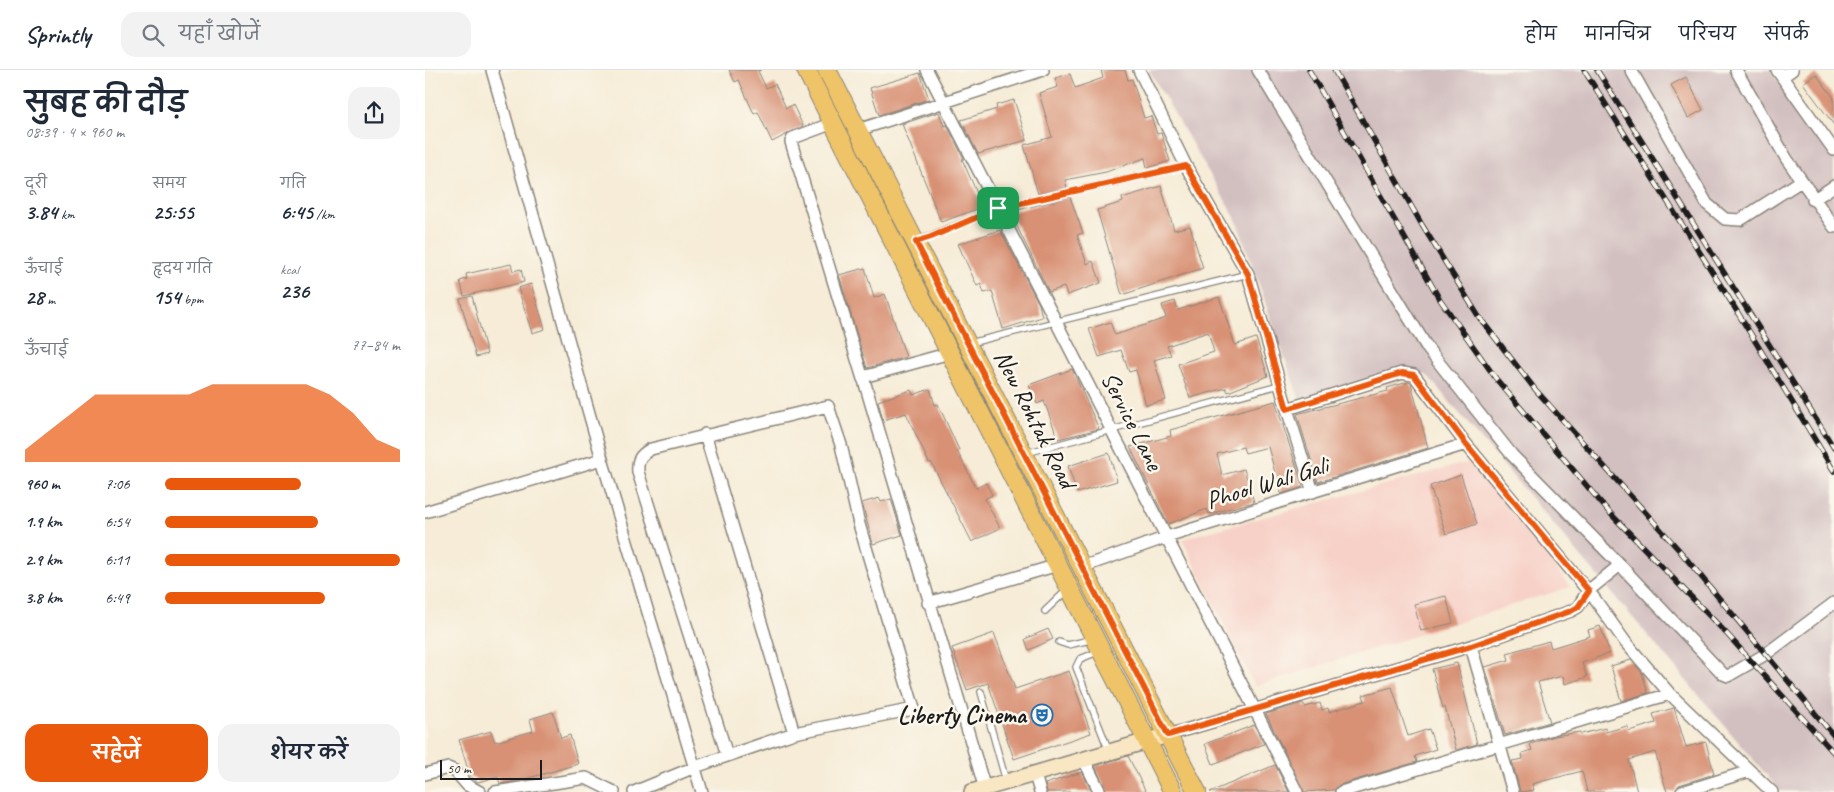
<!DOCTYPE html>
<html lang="hi">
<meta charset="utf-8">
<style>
:root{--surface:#fff;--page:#f2f2f3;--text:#1f2937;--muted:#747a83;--line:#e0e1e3;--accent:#ea580c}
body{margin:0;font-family:Caveat,"Playpen Sans Deva",sans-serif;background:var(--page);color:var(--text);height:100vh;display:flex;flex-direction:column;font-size:19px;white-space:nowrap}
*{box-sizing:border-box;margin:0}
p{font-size:16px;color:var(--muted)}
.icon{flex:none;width:28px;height:28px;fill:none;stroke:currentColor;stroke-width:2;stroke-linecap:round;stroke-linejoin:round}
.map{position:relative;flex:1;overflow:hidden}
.side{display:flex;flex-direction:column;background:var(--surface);width:425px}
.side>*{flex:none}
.scale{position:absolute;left:15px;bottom:12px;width:102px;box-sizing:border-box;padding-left:5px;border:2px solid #1c1c1c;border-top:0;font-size:14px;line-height:18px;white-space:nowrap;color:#1c1c1c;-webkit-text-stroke:4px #fbf7ec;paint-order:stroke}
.pin{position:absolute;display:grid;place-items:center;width:42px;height:42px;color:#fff;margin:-21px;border-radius:10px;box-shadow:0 2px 8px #0006}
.round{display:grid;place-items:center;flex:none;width:52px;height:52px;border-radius:15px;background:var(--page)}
.summary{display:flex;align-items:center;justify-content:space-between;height:85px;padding:0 25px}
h1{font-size:28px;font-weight:600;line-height:38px}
.stats{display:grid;grid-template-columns:repeat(3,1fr);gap:8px;height:85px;padding:5px 25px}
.stats div{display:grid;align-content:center}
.stats b{font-size:21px;font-weight:600}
.stats small{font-size:14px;font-weight:400}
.stats p{font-size:14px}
.chart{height:140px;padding:10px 25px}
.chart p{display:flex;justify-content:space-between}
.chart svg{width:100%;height:90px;margin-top:5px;fill:var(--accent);opacity:.7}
.action{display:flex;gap:10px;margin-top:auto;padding:10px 25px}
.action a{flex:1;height:58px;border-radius:15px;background:var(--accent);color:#fff;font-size:20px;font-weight:600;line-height:58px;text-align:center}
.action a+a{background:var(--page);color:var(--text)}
ul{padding:0 25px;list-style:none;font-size:16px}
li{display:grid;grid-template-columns:80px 60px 1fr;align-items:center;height:38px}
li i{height:12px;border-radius:6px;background:var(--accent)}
header{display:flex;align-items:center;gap:30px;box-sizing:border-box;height:70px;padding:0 25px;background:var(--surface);border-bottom:1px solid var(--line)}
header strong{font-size:24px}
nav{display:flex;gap:28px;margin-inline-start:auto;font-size:18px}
.search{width:350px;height:45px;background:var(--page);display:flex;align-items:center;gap:12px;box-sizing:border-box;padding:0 18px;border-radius:15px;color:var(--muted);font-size:19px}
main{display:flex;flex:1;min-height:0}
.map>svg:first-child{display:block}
.built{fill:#f7d1c8}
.industrial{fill:#d2bfc0}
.building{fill:#d89175}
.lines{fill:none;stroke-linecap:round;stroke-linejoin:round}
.lane-casing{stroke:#89847a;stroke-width:8}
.street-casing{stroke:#89847a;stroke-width:14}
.secondary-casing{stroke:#89847a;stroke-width:18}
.primary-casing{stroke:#89847a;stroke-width:20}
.lane{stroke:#fff;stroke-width:5.5}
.street{stroke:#fff;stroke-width:11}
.secondary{stroke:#f9e7c3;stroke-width:15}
.primary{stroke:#efc469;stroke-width:18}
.rail-casing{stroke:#1c1c1c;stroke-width:5.5}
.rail{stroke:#fbf7ec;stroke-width:4;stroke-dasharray:11;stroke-linecap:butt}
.route-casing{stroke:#fff;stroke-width:10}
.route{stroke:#ea580c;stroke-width:6}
.labels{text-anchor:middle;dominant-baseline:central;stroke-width:5;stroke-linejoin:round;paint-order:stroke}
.street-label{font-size:25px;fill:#1c1c1c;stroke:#fbf7ec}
.poi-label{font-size:25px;font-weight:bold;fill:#1c1c1c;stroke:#fbf7ec;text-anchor:end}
</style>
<header>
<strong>Sprintly</strong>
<div class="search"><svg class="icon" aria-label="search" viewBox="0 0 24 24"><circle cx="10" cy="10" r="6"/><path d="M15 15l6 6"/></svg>यहाँ खोजें</div>
<nav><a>होम</a><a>मानचित्र</a><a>परिचय</a><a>संपर्क</a></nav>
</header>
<main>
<section class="side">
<div class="summary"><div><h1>सुबह की दौड़</h1><p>08:39 · 4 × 960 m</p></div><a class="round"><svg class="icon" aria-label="share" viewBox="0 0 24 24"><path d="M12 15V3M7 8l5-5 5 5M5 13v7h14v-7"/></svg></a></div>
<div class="stats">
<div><p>दूरी</p><b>3.84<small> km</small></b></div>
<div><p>समय</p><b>25:55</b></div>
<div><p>गति</p><b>6:45<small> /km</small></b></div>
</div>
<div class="stats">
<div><p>ऊँचाई</p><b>28<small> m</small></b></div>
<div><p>हृदय गति</p><b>154<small> bpm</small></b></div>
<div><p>kcal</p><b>236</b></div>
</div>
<div class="chart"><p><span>ऊँचाई</span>77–84 m</p>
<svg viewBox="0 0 160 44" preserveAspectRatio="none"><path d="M0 44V38L10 29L20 20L30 11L40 11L50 11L60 11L70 11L80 6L90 6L100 6L110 6L120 6L130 11L140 20L150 33L160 38V44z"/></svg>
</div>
<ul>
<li><b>960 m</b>7:06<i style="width:58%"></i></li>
<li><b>1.9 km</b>6:54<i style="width:65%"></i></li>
<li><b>2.9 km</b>6:11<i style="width:100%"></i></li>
<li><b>3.8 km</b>6:49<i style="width:68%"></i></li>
</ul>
<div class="action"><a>सहेजें</a><a>शेयर करें</a></div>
</section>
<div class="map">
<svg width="1409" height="722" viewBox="0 0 1409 722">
<rect width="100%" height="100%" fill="#fbf7ec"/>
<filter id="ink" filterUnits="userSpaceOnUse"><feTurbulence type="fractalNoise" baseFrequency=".02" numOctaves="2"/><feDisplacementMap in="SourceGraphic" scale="10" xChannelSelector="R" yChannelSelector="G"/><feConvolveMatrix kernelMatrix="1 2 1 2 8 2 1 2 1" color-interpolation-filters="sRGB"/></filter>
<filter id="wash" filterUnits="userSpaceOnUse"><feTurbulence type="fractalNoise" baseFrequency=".0096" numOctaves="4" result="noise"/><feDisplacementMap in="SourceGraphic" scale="20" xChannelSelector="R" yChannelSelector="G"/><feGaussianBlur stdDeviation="1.12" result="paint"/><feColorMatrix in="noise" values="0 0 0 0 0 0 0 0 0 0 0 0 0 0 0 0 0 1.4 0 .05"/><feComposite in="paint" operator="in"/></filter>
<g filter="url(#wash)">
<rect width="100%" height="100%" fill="#f6ecd7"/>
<path class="built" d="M1052 390 1145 517 830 616 757 469Z"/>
<path class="industrial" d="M724 0H1345L1409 89V722L1355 721 1001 304 876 334 811 149Z"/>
<g id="blocks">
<path class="building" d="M304 0H336L333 1 341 18 350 14 361 38 368 35 378 56 347 72 333 42 329 44 314 10 310 12Z
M676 0H700L703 10 707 9 719 48 726 46 732 64 736 63 745 91 722 98 720 88 681 102 640 110 642 118 613 124 599 75 627 67 614 23 633 17 630 8 645 4 650 18 678 8Z
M495 3 504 29 454 45 445 18Z
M1391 4 1409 28V55L1378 13Z
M1261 7 1278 40 1263 48 1246 15Z
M589 30 602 70 553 84 536 50 572 39 571 35Z
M514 42 519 56 522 55 539 89H537L558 137 516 152 477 54Z
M736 116 749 160 765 156 778 198 697 225 672 140 698 132 697 128Z
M645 127 658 163 652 165 662 194 668 191 676 213 642 225 639 217 624 222 585 142Z
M575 160 614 234 617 247 578 259 567 221 559 223 556 214 552 216 533 174Z
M86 194 88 201 96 199 99 212 39 226 35 211 42 209 41 204Z
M440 198 449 228 460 224 481 287 442 298 414 205Z
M106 214 120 259 107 263 93 218Z
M47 226 62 284 51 287 35 229Z
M794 227 810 275 831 268 843 306 803 322 801 318 765 328 753 294 789 282 783 262 742 276 746 285 729 290 741 330 721 335 711 300 704 302 696 280 674 287 664 259 685 252 690 265 741 248 737 235 750 231 753 240Z
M647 299 674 359 633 369 619 331 612 334 604 315Z
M983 312 986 313 1003 378 893 412 872 344 963 321 962 318Z
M505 319 510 335 513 334 534 380 532 381 551 418 561 413 567 425 560 429 575 458 547 472 506 392 504 393 481 343 458 350 453 331 486 320 488 325Z
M850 331 878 417 856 424 843 377 820 383 818 377 792 384 797 405 819 399 829 432 784 444 782 439 743 454 705 377 746 366 745 360Z
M684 383 692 411 652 423 643 396Z
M1036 405 1052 454 1021 464 1005 416Z
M454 428 456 432 466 429 477 465 448 474 437 433Z
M1021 526 1028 553 996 561 989 534Z
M1175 556 1185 583 1157 593 1162 607 1140 614 1138 606 1113 612 1125 652 1080 665 1060 597 1084 590 1082 583 1124 571 1126 578 1165 566 1163 560Z
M623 559 628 569 604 580 600 569Z
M569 563 590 619 644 601 666 663 589 689 563 613 542 620 527 578Z
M1206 590 1217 603 1223 623 1196 631 1186 596Z
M1032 593 1052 674 1031 680 1020 637 1018 638 1007 599Z
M967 617 983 666 1004 659 1011 679 990 686 992 692 914 715 909 720 879 722 841 644 878 633 880 637 895 633 897 640 903 638 904 642 940 631 938 625Z
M1249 638 1261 677 1281 672 1289 704 1254 715 1250 722H1242L1230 682 1204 690 1212 722H1162L1157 701 1107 714 1109 720 1095 722 1087 691 1098 689 1097 683 1107 680 1105 674 1130 666 1155 662 1156 664 1180 658 1181 662 1202 656 1204 661 1231 653 1228 644Z
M128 642 136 668 145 665 153 694 97 710 75 714 73 707 53 712 45 706 34 670 66 661 70 672 108 661 105 649Z
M829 655 839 674 788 694 780 674Z
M703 686 721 722H682L670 696Z
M850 695 864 722H785Z
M657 702 667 722H622L620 714Z"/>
</g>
</g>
<g filter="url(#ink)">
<use href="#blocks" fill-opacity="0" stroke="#89847a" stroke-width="1"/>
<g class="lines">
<g class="lane-casing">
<path id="lane" d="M493 171 573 138 761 96
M545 273 823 204
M601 383 854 315
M620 541 642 520
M634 572 643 575 669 569
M675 581 655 589 651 597 684 681
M556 622 581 711"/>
</g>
<g class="street-casing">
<path id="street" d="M67 0 177 389 277 722
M502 0 872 722
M714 0 761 96 823 204 862 339 977 303 989 305 1041 374 1169 528 1201 573 1245 624 1347 722
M1206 0 1282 134 1300 149 1315 150 1376 111
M1311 0 1361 88 1409 157
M1352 0 1357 7 1367 0
M1357 7 1409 80
M408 53 368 68 366 72 438 309
M433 60 618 0
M1388 130 1409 116
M525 283 438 307 560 719
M862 339 888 422
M280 364 369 663
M0 442 177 389
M1195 495 1298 604 1303 606 1341 584 1409 533
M657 497 742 467 1041 374
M503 533 633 495
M1046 576 1088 722
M743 665 1046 576 1146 541 1153 537 1163 521 1195 495 1087 385 1003 279 833 0
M659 690 675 722
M0 704 23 698 30 701 42 715 55 722
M610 705 615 722
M70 722 161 708 189 722
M209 722 270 697 369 663 489 639 434 454 416 375 403 336 226 379C215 385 212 390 213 402L302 685
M916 722 1245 624
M1257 722 1325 701"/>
</g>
<g class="secondary-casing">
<path id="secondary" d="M547 722 743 665"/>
</g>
<g class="primary-casing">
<path id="primary" d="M381 0 748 722
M402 0 772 722"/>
</g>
<use href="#lane" class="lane"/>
<use href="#street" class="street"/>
<use href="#secondary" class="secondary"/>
<use href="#primary" class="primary"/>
<g class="rail-casing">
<path id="rail" d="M884 0 1014 228 1072 310 1184 442 1301 563 1409 683
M909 0 997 155 1054 247 1109 318 1254 480 1409 666
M1159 0 1305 230 1409 401
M1172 0 1409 378"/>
</g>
<use href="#rail" class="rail"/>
</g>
</g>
<g class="lines" filter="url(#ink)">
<g class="route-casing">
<path id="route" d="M761 96 823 204 862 339 977 303 989 305 1041 374 1164 521 1153 537 1146 541 1046 576 743 665 491 172 506 167 573 138Z"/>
</g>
<use href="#route" class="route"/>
</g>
<defs>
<g id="theatre-ring" transform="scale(1.125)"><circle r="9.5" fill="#fbf7ec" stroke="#1f6fb2" stroke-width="1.5"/><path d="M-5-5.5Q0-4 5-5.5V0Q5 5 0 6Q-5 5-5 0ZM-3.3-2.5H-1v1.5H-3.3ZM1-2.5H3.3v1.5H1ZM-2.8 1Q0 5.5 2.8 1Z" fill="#1f6fb2"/></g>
</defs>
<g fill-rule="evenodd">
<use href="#theatre-ring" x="617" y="645"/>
</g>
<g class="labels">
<g class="street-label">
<text transform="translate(610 349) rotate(63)">New Rohtak Road</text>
<text transform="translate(707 351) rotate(63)">Service Lane</text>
<text transform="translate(842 413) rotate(-17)">Phool Wali Gali</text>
</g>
<g class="poi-label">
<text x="601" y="645">Liberty Cinema</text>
</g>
</g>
</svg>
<div class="scale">50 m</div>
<div class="pin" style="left:573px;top:138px;background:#1e9e55"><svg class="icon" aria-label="arrive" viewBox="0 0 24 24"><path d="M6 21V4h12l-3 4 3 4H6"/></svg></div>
</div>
</main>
